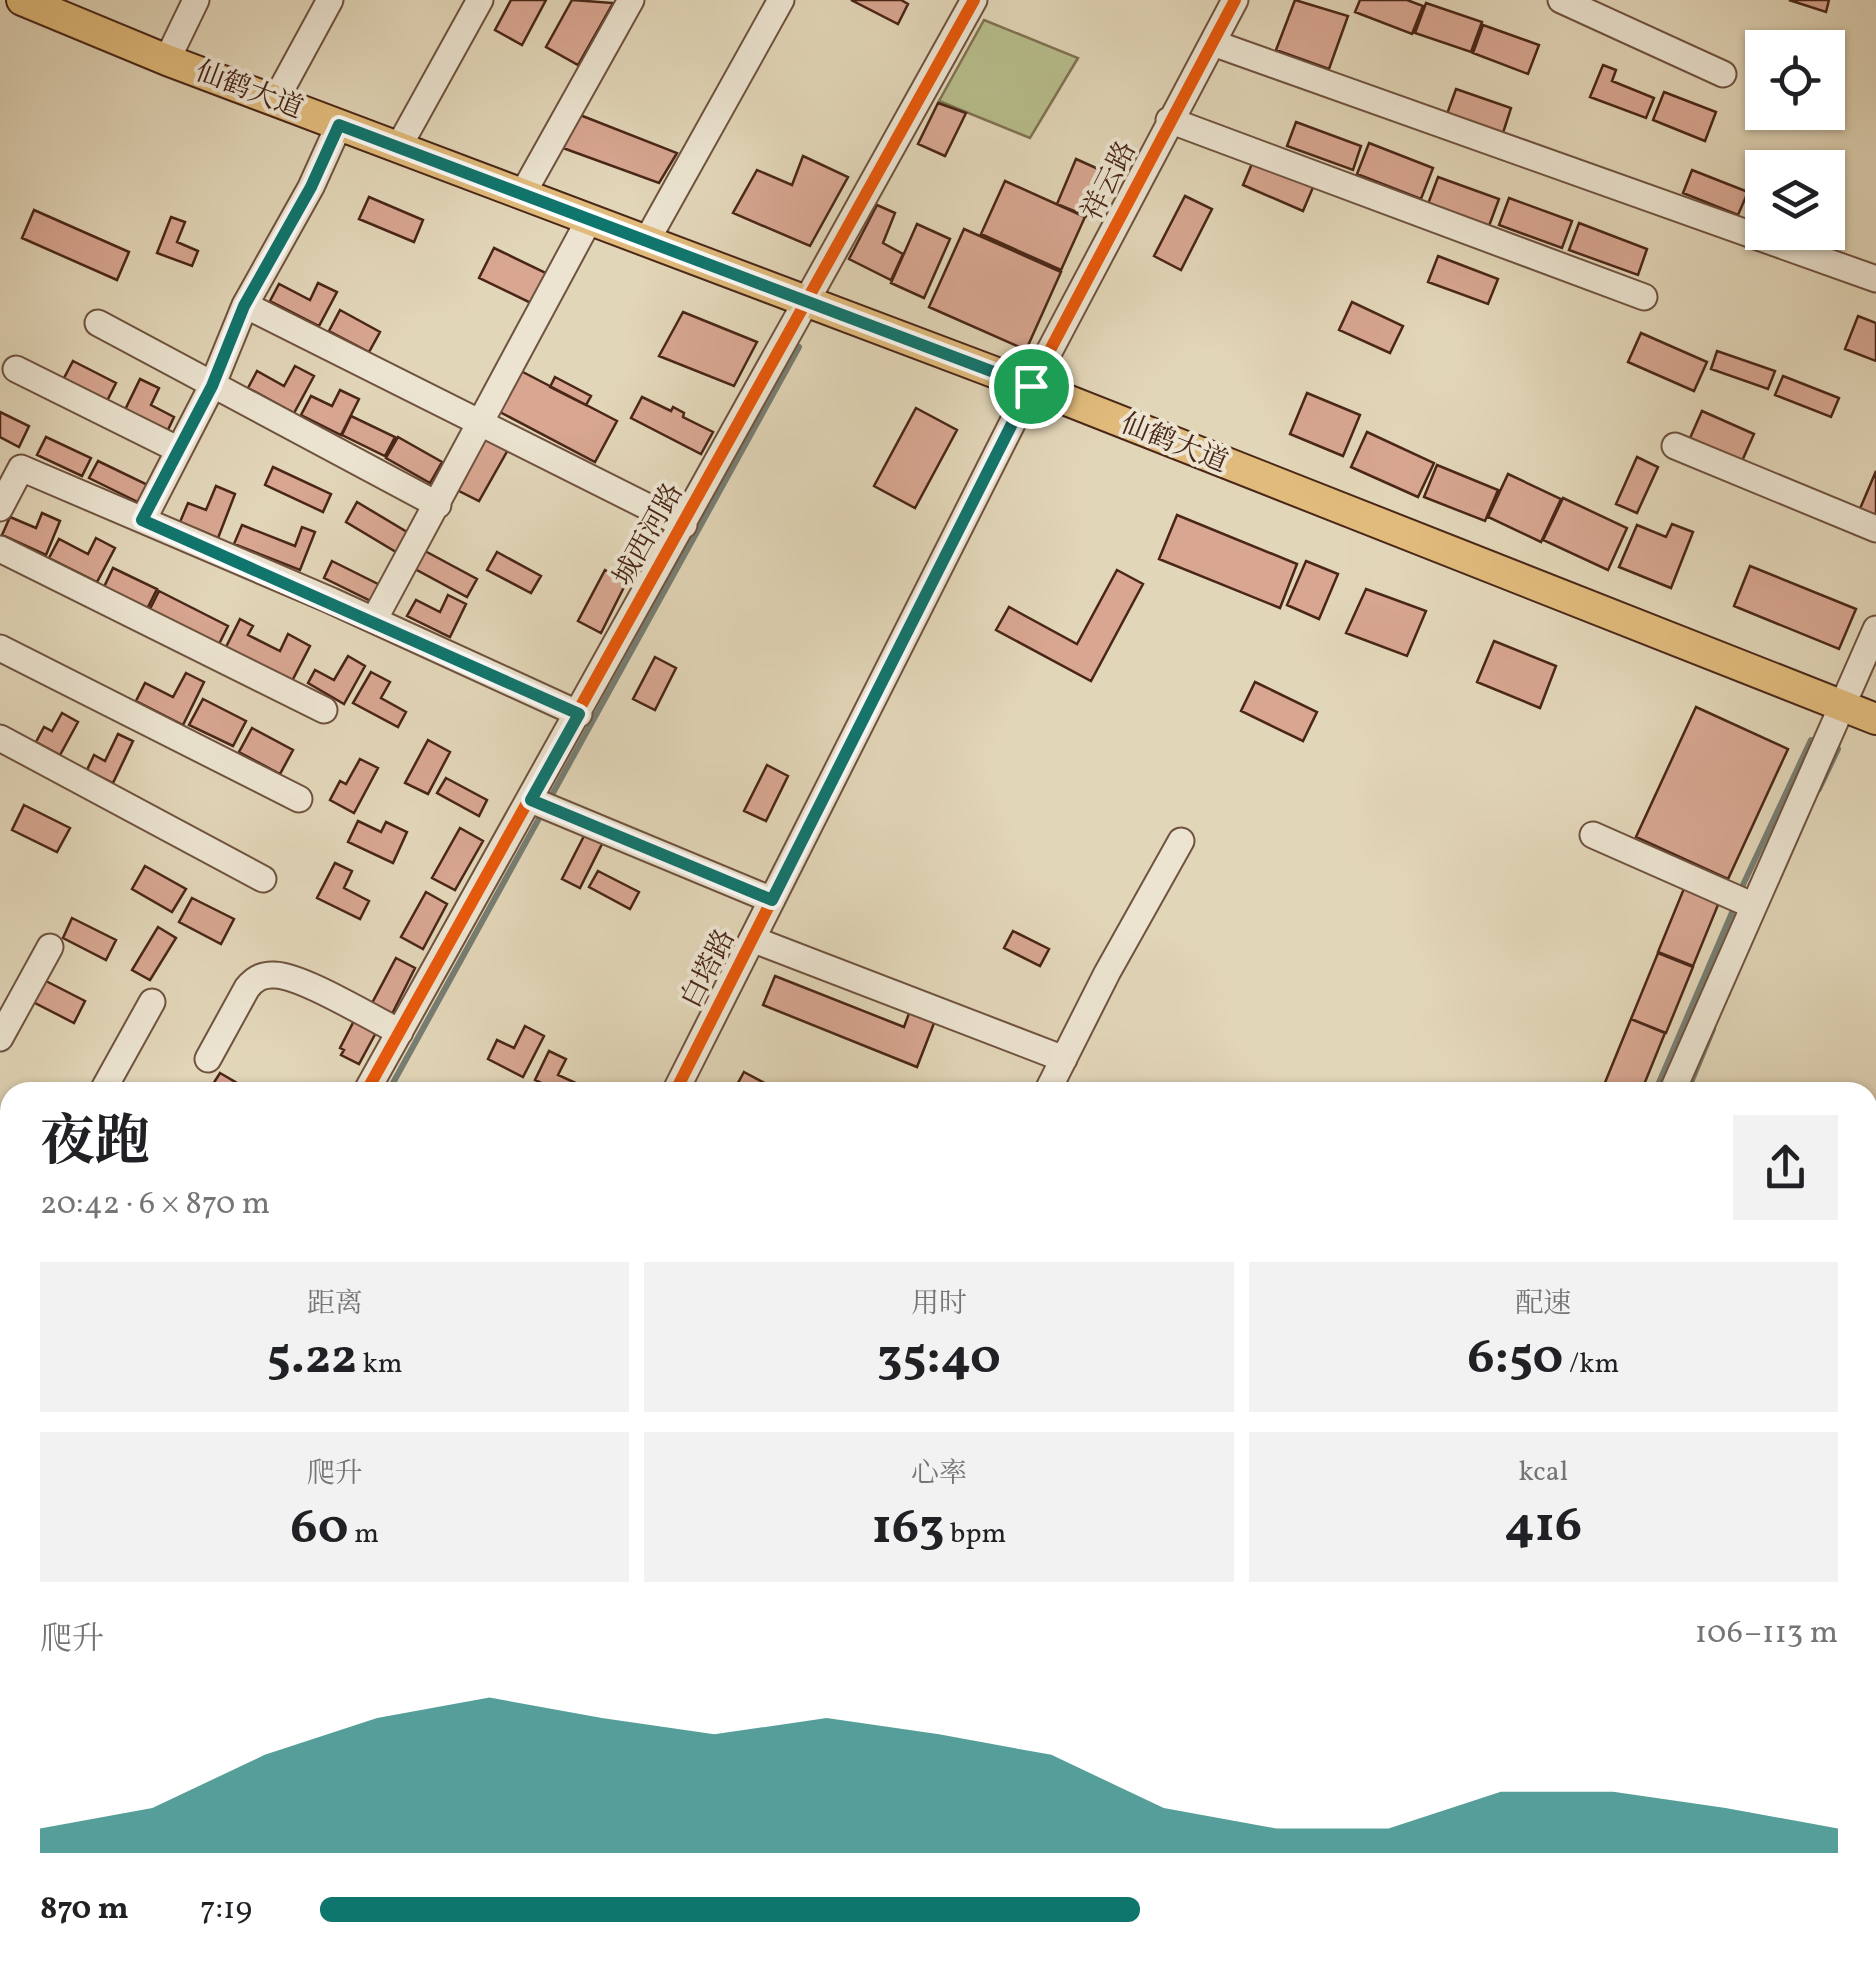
<!DOCTYPE html>
<html lang="zh">
<meta charset="utf-8">
<style>
:root{--surface:#fff;--page:#f2f2f2;--text:#202124;--muted:#757577;--accent:#0f766e}
body{margin:0;font-family:Vollkorn,"Noto Serif SC",serif;background:var(--page);color:var(--text);height:100vh;display:flex;flex-direction:column;font-size:38px;white-space:nowrap}
*{box-sizing:border-box;margin:0}
p{font-size:32px;color:var(--muted)}
.icon{flex:none;width:55px;height:55px;fill:none;stroke:currentColor;stroke-width:2;stroke-linecap:round;stroke-linejoin:round}
.map{position:relative;flex:1;overflow:hidden}
.sheet{position:absolute;left:0px;top:1082px;width:1878px;height:888px;display:flex;flex-direction:column;background:var(--surface);border-radius:30px 30px 0 0;box-shadow:0 2px 8px #0004}
.sheet>*{flex:none}
.tools{position:absolute;left:1745px;top:30px;display:grid;gap:20px}
.tools a{display:grid;place-items:center;width:100px;height:100px;border-radius:0px;background:var(--surface);box-shadow:0 2px 8px #0004;font-size:50px}
.pin{position:absolute;display:grid;place-items:center;width:85px;height:85px;color:#fff;margin:-42px;border:5px solid #fff;border-radius:50%;box-shadow:0 2px 10px #0007}
.round{display:grid;place-items:center;flex:none;width:105px;height:105px;border-radius:0px;background:var(--page)}
.overview{display:flex;align-items:center;justify-content:space-between;height:170px;padding:0 40px}
h1{font-size:55px;font-weight:700;line-height:75px}
.figures{display:grid;grid-template-columns:repeat(3,1fr);gap:15px;height:170px;padding:10px 40px}
.figures div{display:grid;align-content:center;border-radius:0px;background:var(--page);text-align:center}
.figures b{font-size:50px;font-weight:700}
.figures small{font-size:28px;font-weight:400}
.figures p{font-size:28px}
.chart{height:280px;padding:20px 40px}
.chart p{display:flex;justify-content:space-between}
.chart svg{width:100%;height:180px;margin-top:10px;fill:var(--accent);opacity:.7}
ul{padding:0 40px;list-style:none;font-size:32px}
li{display:grid;grid-template-columns:160px 120px 1fr;align-items:center;height:75px}
li i{height:25px;border-radius:12px;background:var(--accent)}
.map>svg:first-child{display:block}
.green{fill:#b7bd8c;stroke:#807252;stroke-width:2.5}
.lines{fill:none;stroke-linecap:round;stroke-linejoin:round}
.stream{stroke:#777e73;stroke-width:6}
.building{fill:#d8a691;stroke:#492617;stroke-width:2.5}
.minor-casing{stroke:#6f523f;stroke-width:29}
.major-casing{stroke:#492617;stroke-width:34}
.minor{stroke:#ece4d1;stroke-width:25}
.major{stroke:#e1bb7c;stroke-width:30}
.cycleway-casing{stroke:#ece4d1;stroke-width:19}
.cycleway{stroke:#e8590c;stroke-width:12}
.route-casing{stroke:#fff;stroke-width:20}
.route{stroke:#0f766e;stroke-width:12}
.labels{text-anchor:middle;dominant-baseline:central;stroke-width:8;stroke-linejoin:round;paint-order:stroke}
.street-label{font-size:28px;fill:#492617;stroke:#ece4d1}
</style>
<div class="map">
<svg width="1876" height="1969" viewBox="0 0 1876 1969">
<rect width="100%" height="100%" fill="#e2d6b8"/>
<filter id="stains"><feTurbulence type="fractalNoise" baseFrequency=".002" numOctaves="4"/><feColorMatrix values="0 0 0 0 .2 0 0 0 0 .09 0 0 0 0 .02 0 0 0 .5 -.17"/></filter>
<radialGradient id="worn" r=".72"><stop offset=".6" stop-color="#630" stop-opacity="0"/><stop offset="1" stop-color="#630" stop-opacity=".3"/></radialGradient>
<path class="green" d="M984 20 1078 58 1030 138 939 101Z"/>
<g class="lines">
<path class="stream" d="M1819 789 1838 749
M548 802 799 347
M1742 887 1811 740
M388 1092 542 813
M1655 1092 1734 908
M1687 1092 1713 1029"/>
</g>
<path class="building" d="M511 0H546L522 45 495 30Z
M572 0 613 3 578 65 546 47Z
M851 0H901L908 4 898 24Z
M1295 0 1348 16 1329 69 1276 50Z
M1360 0H1407L1423 6 1412 34 1355 12Z
M1789 0H1829L1826 12Z
M1426 3 1482 22 1471 52 1415 33Z
M1483 25 1539 45 1528 74 1473 53Z
M1603 65 1616 70 1612 81 1654 98 1646 118 1590 97Z
M1456 89 1511 108 1503 133 1447 114Z
M1664 92 1716 112 1705 141 1653 120Z
M938 103 966 113 945 156 918 144Z
M580 115 677 153 659 183 563 148Z
M1296 122 1361 146 1353 170 1287 146Z
M1369 143 1433 168 1421 199 1357 174Z
M803 156 848 177 810 246 733 213 757 170 792 185Z
M1076 159 1105 172 1086 216 1057 204Z
M1254 159 1314 185 1303 211 1243 185Z
M1692 170 1748 192 1738 215 1683 193Z
M1438 177 1499 199 1489 226 1428 204Z
M1005 181 1085 217 1061 270 981 234Z
M1185 196 1212 209 1181 270 1154 256Z
M369 197 423 220 414 242 359 219Z
M1509 198 1572 221 1562 248 1499 225Z
M877 205 895 213 883 243 903 254 891 280 849 259Z
M34 210 129 252 117 280 22 238Z
M171 217 185 222 177 242 198 251 192 266 157 253Z
M1579 223 1647 249 1638 275 1569 250Z
M917 224 950 239 924 298 891 283Z
M964 229 1061 272 1026 350 929 307Z
M494 248 548 274 533 304 479 278Z
M1438 256 1498 279 1488 304 1428 282Z
M318 283 337 292 319 326 270 301 279 284 310 300Z
M1352 302 1403 326 1390 353 1339 330Z
M340 310 380 332 369 352 329 331Z
M683 312 757 342 734 386 659 356Z
M1858 316 1876 323V361L1845 349Z
M1641 333 1707 362 1694 391 1628 362Z
M1717 351 1775 371 1768 389 1711 369Z
M73 361 116 383 107 401 64 378Z
M295 366 314 376 294 413 248 388 257 371 284 386Z
M519 370 617 421 595 462 498 411Z
M1783 376 1839 398 1831 417 1775 395Z
M555 377 591 396 586 405 550 387Z
M140 379 159 388 151 405 174 417 166 434 123 414Z
M340 390 359 399 341 435 301 415 311 396 332 406Z
M1307 393 1360 415 1343 456 1290 434Z
M642 397 671 411 673 407 684 413 683 417 713 432 701 454 631 418Z
M916 408 957 430 915 508 874 486Z
M1702 411 1754 434 1742 461 1690 438Z
M0 412 29 426 19 447 0 437Z
M351 416 395 437 385 456 342 435Z
M1367 432 1434 463 1418 497 1351 467Z
M487 436 509 448 479 501 457 490Z
M46 437 91 458 82 476 37 455Z
M398 437 442 462 430 483 386 458Z
M1637 457 1658 467 1637 513 1616 504Z
M98 461 150 486 142 504 89 478Z
M1437 465 1498 490 1485 521 1424 497Z
M273 467 331 494 323 512 265 485Z
M1876 471V518L1859 511Z
M1508 474 1561 499 1541 542 1488 517Z
M216 486 235 494 218 538 180 522 188 503 206 510Z
M1563 498 1627 528 1608 570 1543 540Z
M357 502 407 532 396 552 346 522Z
M42 513 60 521 46 555 2 535 10 517 36 528Z
M1177 515 1297 564 1280 608 1159 559Z
M1672 524 1693 532 1671 588 1619 567 1637 525 1666 537Z
M242 525 295 546 302 527 315 532 300 570 234 544Z
M96 538 115 548 97 582 49 558 59 539 88 554Z
M425 551 477 579 467 597 415 569Z
M497 552 541 576 531 593 487 570Z
M332 561 382 586 373 602 324 578Z
M1306 561 1338 574 1319 619 1287 605Z
M1750 566 1856 609 1839 649 1734 606Z
M113 568 157 589 147 609 104 587Z
M605 570 627 581 601 633 578 621Z
M1117 570 1143 584 1091 681 996 630 1009 607 1077 644Z
M1366 589 1426 611 1407 656 1346 633Z
M159 591 228 626 219 644 149 611Z
M448 595 466 604 450 637 407 616 416 600 440 612Z
M240 619 253 626 248 635 280 651 288 634 310 646 292 681 226 647Z
M1494 641 1556 666 1540 708 1477 682Z
M348 656 365 666 344 704 308 683 315 670 334 680Z
M655 657 676 668 655 710 633 699Z
M371 672 390 682 381 698 406 712 398 727 353 703Z
M186 673 204 682 183 725 136 701 145 683 173 697Z
M1255 682 1317 712 1303 741 1241 711Z
M203 699 246 721 233 746 189 725Z
M1696 707 1788 749 1728 879 1636 837Z
M62 713 78 722 60 755 36 742 44 727 52 731Z
M252 728 293 750 280 774 239 752Z
M118 734 133 741 113 783 87 770 94 755 105 761Z
M428 740 450 752 428 794 405 783Z
M360 759 378 768 354 813 330 800 340 781 346 784Z
M767 765 788 776 766 821 744 811Z
M446 778 487 800 479 816 437 793Z
M24 805 70 828 57 852 12 830Z
M358 821 381 832 386 822 407 832 393 863 348 842Z
M460 828 483 841 455 890 432 878Z
M586 832 604 840 580 888 562 879Z
M335 863 352 871 344 888 369 901 360 919 317 898Z
M145 866 186 889 172 912 132 889Z
M598 871 639 892 630 909 589 887Z
M1685 886 1720 900 1693 966 1658 952Z
M426 892 447 904 423 949 401 937Z
M192 898 234 919 221 944 179 922Z
M72 918 116 940 106 960 63 938Z
M158 927 176 938 150 980 132 970Z
M1013 931 1049 949 1040 966 1004 948Z
M1658 953 1693 967 1666 1033 1631 1019Z
M396 958 415 968 391 1016 371 1005Z
M775 976 904 1027 911 1008 936 1018 917 1067 763 1005Z
M42 979 85 1001 74 1023 31 1001Z
M357 1015 379 1027 359 1064 341 1055 344 1050 340 1048Z
M1631 1019 1665 1033 1641 1092H1622L1604 1085Z
M525 1026 544 1036 523 1077 488 1059 497 1040 514 1048Z
M549 1051 566 1059 558 1075 580 1085 577 1092H560L535 1080Z
M744 1072 772 1087 769 1092H733Z
M220 1073 237 1083 232 1092H208Z
M0 1240 10 1246V1287L0 1282Z
M0 1443 10 1446V1468L0 1465Z"/>
<g class="lines">
<g class="minor-casing">
<path id="minor" d="M1561 0 1723 74
M1213 43 1876 279
M167 60 196 0
M275 101 330 0
M1169 120 1644 297
M398 148 480 0
M522 195 631 0
M646 242 781 0
M245 305 684 525
M98 323 438 505
M16 369 179 450
M1675 446 1876 529
M0 508 21 468 332 601 579 714
M143 520 212 386 245 305 311 187 339 125
M0 549 324 710
M374 620 589 220
M0 648 299 799
M0 738 263 879
M531 800 772 900
M1593 835 1754 906
M752 939 1064 1059
M0 1038 50 947
M208 1059 247 988C254 979 262 974 275 975 303 976 371 1018 400 1032
M102 1092 152 1002
M366 1092 974 0
M675 1092 1031 386 1235 0
M1047 1092 1107 973 1181 841
M1672 1092 1876 629
M0 1199 10 1198
M1868 1478 1876 1479
M1868 1567 1876 1568
M0 1656 10 1622
M1872 1952H1876
M90 1969 92 1960
M121 1969 123 1960
M995 1969 997 1960
M1287 1969 1291 1960"/>
</g>
<g class="major-casing">
<path id="major" d="M22 0 167 60 1031 386 1876 719
M0 1881 10 1883
M531 1960 592 1969"/>
</g>
<use href="#minor" class="minor"/>
<use href="#major" class="major"/>
<g class="cycleway-casing">
<path id="cycleway" d="M366 1092 974 0
M675 1092 1031 386 1235 0"/>
</g>
<use href="#cycleway" class="cycleway"/>
</g>
<g class="lines">
<g class="route-casing">
<path id="route" d="M339 125 1031 386 772 900 531 800 579 714 142 520 212 386 244 306 311 187Z"/>
</g>
<use href="#route" class="route"/>
</g>
<g class="labels">
<g class="street-label">
<text transform="translate(249 91) rotate(21)">仙鹤大道</text>
<text transform="translate(1110 181) rotate(-63)">祥云路</text>
<text transform="translate(1174 444) rotate(22)">仙鹤大道</text>
<text transform="translate(649 535) rotate(-61)">城西河路</text>
<text transform="translate(709 969) rotate(-63)">白塔路</text>
</g>
</g>
<rect width="100%" height="100%" filter="url(#stains)"/>
<rect width="100%" height="100%" fill="url(#worn)"/>
</svg>
<div class="tools">
<a><svg class="icon" aria-label="locate" viewBox="0 0 24 24"><circle cx="12" cy="12" r="6"/><path d="M12 2v4M12 18v4M2 12h4M18 12h4"/></svg></a>
<a><svg class="icon" aria-label="layers" viewBox="0 0 24 24"><path d="M12 4l9 5-9 5-9-5zM3 14l9 5 9-5"/></svg></a>
</div>
<div class="pin" style="left:1031px;top:386px;background:#1e9e55"><svg class="icon" aria-label="arrive" viewBox="0 0 24 24"><path d="M6 21V4h12l-3 4 3 4H6"/></svg></div>
<section class="sheet">
<div class="overview"><div><h1>夜跑</h1><p>20:42 · 6 × 870 m</p></div><a class="round"><svg class="icon" aria-label="share" viewBox="0 0 24 24"><path d="M12 15V3M7 8l5-5 5 5M5 13v7h14v-7"/></svg></a></div>
<div class="figures">
<div><p>距离</p><b>5.22<small> km</small></b></div>
<div><p>用时</p><b>35:40</b></div>
<div><p>配速</p><b>6:50<small> /km</small></b></div>
</div>
<div class="figures">
<div><p>爬升</p><b>60<small> m</small></b></div>
<div><p>心率</p><b>163<small> bpm</small></b></div>
<div><p>kcal</p><b>416</b></div>
</div>
<div class="chart"><p><span>爬升</span>106–113 m</p>
<svg viewBox="0 0 160 44" preserveAspectRatio="none"><path d="M0 44V38L10 33L20 20L30 11L40 6L50 11L60 15L70 11L80 15L90 20L100 33L110 38L120 38L130 29L140 29L150 33L160 38V44z"/></svg>
</div>
<ul>
<li><b>870 m</b>7:19<i style="width:54%"></i></li>
</ul>
</section>
</div>
